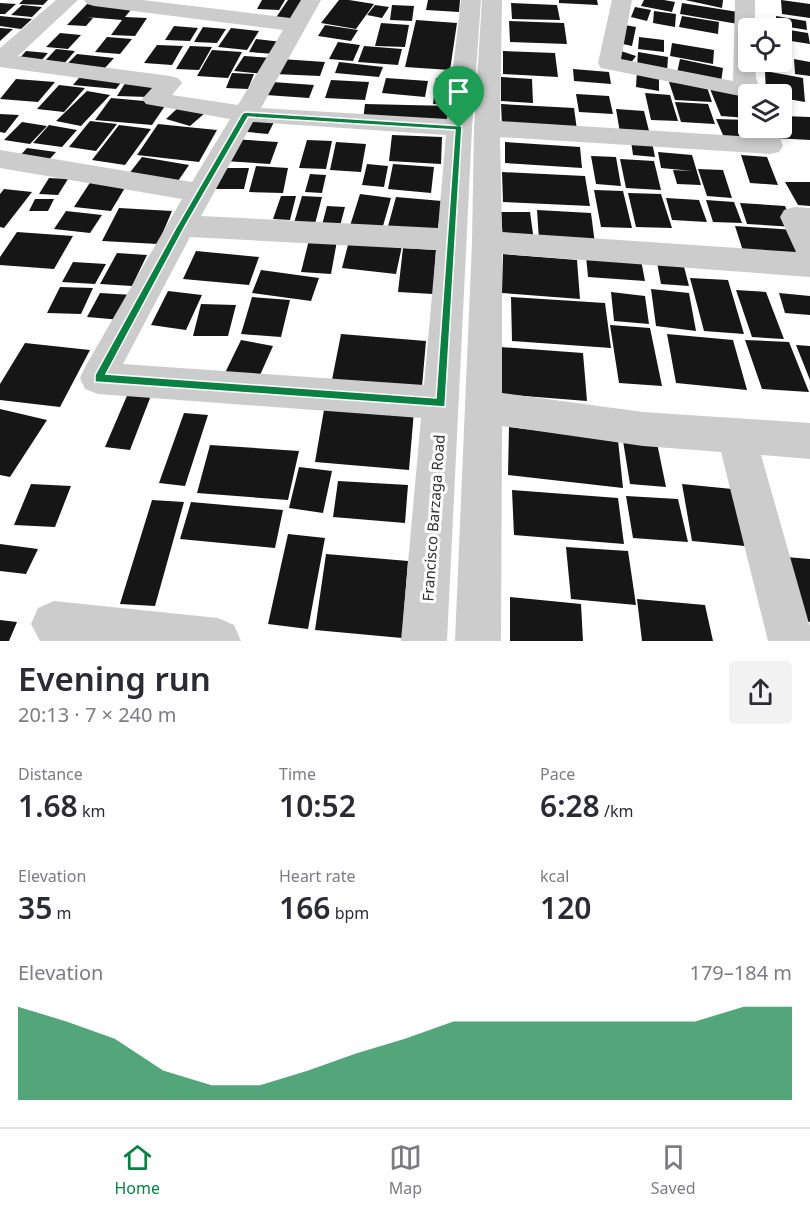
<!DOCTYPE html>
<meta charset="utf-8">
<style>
:root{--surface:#fff;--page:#f2f2f3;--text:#2b2b33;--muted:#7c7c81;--line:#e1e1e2;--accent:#0b8043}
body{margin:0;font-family:"Noto Sans",sans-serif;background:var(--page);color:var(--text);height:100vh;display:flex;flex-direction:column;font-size:22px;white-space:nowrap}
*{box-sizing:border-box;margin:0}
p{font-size:20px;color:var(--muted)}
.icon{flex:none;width:33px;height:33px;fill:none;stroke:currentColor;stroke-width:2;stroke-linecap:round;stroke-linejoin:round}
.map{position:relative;height:641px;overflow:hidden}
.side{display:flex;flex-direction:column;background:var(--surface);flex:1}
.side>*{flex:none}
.buttons{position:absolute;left:738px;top:18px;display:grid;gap:12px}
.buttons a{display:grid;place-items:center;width:54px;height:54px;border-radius:6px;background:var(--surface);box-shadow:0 3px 9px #0003;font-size:30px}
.pin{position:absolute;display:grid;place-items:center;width:51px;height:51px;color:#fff;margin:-62px -26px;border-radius:50% 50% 50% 0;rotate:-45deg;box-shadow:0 0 6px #0007}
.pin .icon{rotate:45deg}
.round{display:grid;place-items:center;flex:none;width:63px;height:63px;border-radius:6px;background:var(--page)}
.head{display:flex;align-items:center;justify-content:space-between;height:102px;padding:0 18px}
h1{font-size:33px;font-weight:600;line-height:45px}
.stats{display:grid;grid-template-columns:repeat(3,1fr);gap:9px;height:102px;padding:6px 18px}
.stats div{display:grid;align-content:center}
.stats b{font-size:30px;font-weight:600}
.stats small{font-size:16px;font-weight:400}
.stats p{font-size:16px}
.chart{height:168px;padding:12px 18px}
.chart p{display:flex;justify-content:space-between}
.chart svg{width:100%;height:108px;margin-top:6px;fill:var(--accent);opacity:.7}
.dock{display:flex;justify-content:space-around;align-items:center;height:84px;border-top:2px solid var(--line);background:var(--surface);font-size:16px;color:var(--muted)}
.dock a{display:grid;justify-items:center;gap:3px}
.dock .current{color:var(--accent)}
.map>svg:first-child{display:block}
.building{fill:#161616}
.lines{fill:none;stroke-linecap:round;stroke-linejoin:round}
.minor{fill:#ccc;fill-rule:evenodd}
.route{fill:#0b8043;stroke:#fff;stroke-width:1.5;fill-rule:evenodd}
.labels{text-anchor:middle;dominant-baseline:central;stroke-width:6;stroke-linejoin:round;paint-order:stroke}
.street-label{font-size:15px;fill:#2f2f2f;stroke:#fff}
</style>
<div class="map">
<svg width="810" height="641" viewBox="0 0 810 641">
<rect width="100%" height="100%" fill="#fff"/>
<path class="building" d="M23 0H48L43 5 19 4Z
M262 0H285L279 10 257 9Z
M288 0H308L295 21 275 19Z
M339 0H349L374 4 356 29 321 23Z
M428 0H460L459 12 426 10Z
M559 0H597L598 5 559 3Z
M644 0H664L675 2 672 12 641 6Z
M685 0H723L722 8Z
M781 0 810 4V18L782 14Z
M0 3 16 4 5 14H0Z
M88 3 134 6 125 17 147 18 135 36 111 35 122 20 86 17 93 18 86 26 67 25Z
M511 3 557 5 560 20 512 19Z
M682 3 738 12V24L680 14Z
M22 5 42 7 32 17 11 15Z
M375 5 389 7 382 18 367 15Z
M392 5 414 6 412 21 390 20Z
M635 7 651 10 647 21 631 17Z
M654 11 676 14 675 27 653 23Z
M0 16 32 19 21 29 0 26Z
M682 16 719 22 718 34 679 27Z
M776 16 806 21 807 30 777 25Z
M416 20 457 23 450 70 405 67Z
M752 20 775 24V28H752Z
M509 21 564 23 567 44 510 42Z
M381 23 409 25 405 47 375 46Z
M619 24 636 27 632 46 614 42Z
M325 25 358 30 351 41 318 36Z
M174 26 198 28 190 41 165 40Z
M203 27 226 29 217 43 194 42Z
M0 28 13 29 0 41Z
M231 28 259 31 247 50 218 47Z
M783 29 808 33 810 44 791 41 790 55 782 54Z
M60 33 81 35 68 49 46 47Z
M107 37 132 39 120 54 95 52Z
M639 37 664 40V52L638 49Z
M256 39 282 42 275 54 249 52Z
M338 42 360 45 353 61 329 59Z
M672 43 714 50 713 64 670 56Z
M157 45 183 46 172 65 144 63Z
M190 46 212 47 199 70 176 69Z
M364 46 402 49 398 65 358 62Z
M56 49 75 51 63 65 43 63Z
M212 50 242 52 228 78 197 76Z
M26 51 48 53 40 62 19 59Z
M503 51 555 53 558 77 503 74Z
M621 51 636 56 630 64 615 60Z
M638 52 668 57 667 72 637 67Z
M77 54 114 58 104 69 66 65Z
M244 56 273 58 264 74 234 71Z
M782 56H784L783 72 756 66V62H782Z
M281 59 325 62 320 76 274 74Z
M680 59 723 68 721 82 677 73Z
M794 59 810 62V76L795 74Z
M339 62 383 67 379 77 335 73Z
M573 69 609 72 611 84 574 81Z
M637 70 659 74V91L636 87Z
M765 71 803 78 805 102 782 98V94H766Z
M83 73 126 76 116 89 73 85Z
M232 73 254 74 248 89 226 88Z
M129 77 159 79 148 97 117 96Z
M501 77 532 79 533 103 501 101Z
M386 78 428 81 425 97 382 93Z
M436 78 455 79 453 105 433 104Z
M16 79 55 82 38 102 0 99Z
M331 80 369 82 365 100 325 98Z
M272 82 314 85 309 98 266 95Z
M669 82 706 84 712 102 675 100Z
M59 85 85 88 64 112 37 109Z
M710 89 740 90 748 110V118L721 116Z
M87 91 110 95 81 126 56 121Z
M645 93 670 95 678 121 651 120Z
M576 94 609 96 613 114 579 112Z
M111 98 167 103 152 125 95 120Z
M675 102 708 104 715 124 681 122Z
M365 104 451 106V123L363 120Z
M501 104 574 108 577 130 502 126Z
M181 105 205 113 190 126 166 119Z
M616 109 644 111 650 135 620 133Z
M0 114 19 115 5 133 0 132Z
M782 116 810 117V140L774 138 769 128H782Z
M246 117 275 120 268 134 237 131Z
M716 119 748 120V128H758L766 143 726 142Z
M90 121 117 124 96 151 69 147Z
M22 122 47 126 30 144 4 140Z
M158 124 187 127 217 130 199 162 137 155Z
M49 125 77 130 62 147 33 143Z
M119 125 151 129 125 165 92 160Z
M392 135 442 137 441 164 389 161Z
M233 139 278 142 270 164 224 161Z
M307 140 332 141 326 169 299 168Z
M631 141 652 142 655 157 633 155Z
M336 142 366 144 361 172 330 170Z
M505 142 580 147 582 168 505 163Z
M27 148 56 152 46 163 17 159Z
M658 152 692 155 701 185 677 184 673 170 693 171 661 168Z
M741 155 767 157 778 185 750 183Z
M591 156 616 157 621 186 596 184Z
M142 157 189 165 176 184 128 175Z
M620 159 654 161 661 190 626 188Z
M367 164 388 166 384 187 362 185Z
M393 164 434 167 431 193 388 189Z
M256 166 288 168 283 193 249 192Z
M219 168H249L244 189H213Z
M698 169 723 170 732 198 707 196Z
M502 172 585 176 590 206 503 202Z
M310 174 326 175 322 193 305 192Z
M49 178 68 179 58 195 39 194Z
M93 178 129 181 111 211 74 207Z
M785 182H810V206L798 205Z
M4 189 32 192 4 228 0 227V194Z
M594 190 623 191 632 228 601 227Z
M628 193 661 194 672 228 636 227Z
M360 194 391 198 381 233 349 229Z
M281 196H296L290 220 273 219Z
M302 196 322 197 315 224 294 223Z
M396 197 442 201 437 235 387 230Z
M666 198 699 200 707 222 672 220Z
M35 199H54L48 211H29Z
M706 200 734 202 742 223 713 222Z
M740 203 785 206 794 227 747 224Z
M327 206 345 207 340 226 322 225Z
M119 208 172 211 158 244 102 241Z
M537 210 591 213 595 244 539 240Z
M66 211 102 215 90 233 54 229Z
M501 212H530L534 241 503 240Z
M735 226 795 230 807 260 744 254Z
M17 232 73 236 54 269 0 265V257Z
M309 240 337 241 331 274 301 272Z
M349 241 402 246 396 274 342 268Z
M403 248 436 250 433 294 398 292Z
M196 251 259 257 249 285 183 279Z
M117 253 147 255 132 286 100 284Z
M503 254 577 260 580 299 502 293Z
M586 256 641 260 645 281 588 277Z
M656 257 682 259 689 286 661 284Z
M73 262 106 264 95 284 62 282Z
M261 270 319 278 311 301 252 293Z
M690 278 728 280 744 334 704 331Z
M60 287 93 288 81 314 47 313Z
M651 289 689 293 696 331 656 326Z
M736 290 766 292 784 339 752 337Z
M168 291 202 295 186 330 151 325Z
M611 292 645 296 649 324 614 321Z
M100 293 133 295 122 320 87 317Z
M779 293 810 296V315L785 313Z
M252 297 290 300 281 337 241 334Z
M511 297 605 303 611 348 512 341Z
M201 304 236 305 228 336H193Z
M610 325 650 328 662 386 619 383Z
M341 334 426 341 421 398 330 390Z
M667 334 733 340 747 390 676 383Z
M241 340 273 346 256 384 223 377Z
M745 340 789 342 809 392 762 389Z
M25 343 90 350 60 407 0 400V384Z
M796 345 810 346V380Z
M500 347 583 353 587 401 500 394Z
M129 391 152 393 130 450 105 447Z
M325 404 414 411 409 470 315 462Z
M0 409 47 420 10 477 0 475Z
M184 413 208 415 185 486 159 483Z
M509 427 618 440 623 488 508 475Z
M623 441 657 443 666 487 630 484Z
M210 445 299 451 288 500 197 493Z
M299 467 332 471 323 513 289 508Z
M338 481 408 485 405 523 333 517Z
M31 484 71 486 55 527 14 525Z
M682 484 732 489 745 546 692 541Z
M512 490 618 498 624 544 514 535Z
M626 496 678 499 688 542 633 538Z
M152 500 184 502 155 606 120 604Z
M191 502 283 510 275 548 180 539Z
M288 534 325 538 308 629 268 624Z
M0 544 38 549 26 574 0 571Z
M566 547 628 551 636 605 571 599Z
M326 554 408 561 402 638 315 630Z
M774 556 810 559V622L791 620Z
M510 597 581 604 583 641H510Z
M637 599 705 605 713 641H642Z
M0 620 17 622 9 641H0Z"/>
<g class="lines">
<path class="minor" d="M56 0H78L18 56 170 76 178 78 182 83 172 95 238 105 283 30 94 6 87 4 84 0H143L290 18 301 0H321L261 108 447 119 461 0H481L472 128 447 641H401L421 418 98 394 85 389 80 378 85 367 182 199 0 168V150L192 182 230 119 146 104 142 99 152 88 0 67V48ZM253 122 446 135 438 228 201 216ZM190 237 436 250 424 385 123 364Z
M482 0H502L500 121 754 137 751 128H776L783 146 779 152 770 154 500 137 502 232 796 252 780 217 784 210 794 207 810 208V277L502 254V393L643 412 810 423V459L761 455 810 627V641H768L721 452 643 446 502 426 501 641H455L472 242 474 128Z
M612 0H632L621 59 733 81 735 0H755V28H748V62H755L756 78 762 94H748V101L740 96 601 68 598 63Z
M54 601 218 618 234 625 241 641H40L31 624 38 608Z"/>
</g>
<path class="route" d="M245 112 462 126 445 407 95 382V375L177 226 242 114ZM248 117 455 130 436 398 106 374 185 226Z"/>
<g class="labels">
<g class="street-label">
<text transform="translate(433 518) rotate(-86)">Francisco Barzaga Road</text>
</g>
</g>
</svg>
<div class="buttons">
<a><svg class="icon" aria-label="locate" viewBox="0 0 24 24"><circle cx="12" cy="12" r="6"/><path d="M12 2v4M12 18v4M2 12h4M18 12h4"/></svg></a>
<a><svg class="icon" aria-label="layers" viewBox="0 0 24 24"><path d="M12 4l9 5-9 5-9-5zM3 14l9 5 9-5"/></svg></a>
</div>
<div class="pin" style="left:459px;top:128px;background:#1e9e55"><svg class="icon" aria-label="arrive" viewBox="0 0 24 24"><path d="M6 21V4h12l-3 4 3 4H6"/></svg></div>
</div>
<section class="side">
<div class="head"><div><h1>Evening run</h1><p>20:13 · 7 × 240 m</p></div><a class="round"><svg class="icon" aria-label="share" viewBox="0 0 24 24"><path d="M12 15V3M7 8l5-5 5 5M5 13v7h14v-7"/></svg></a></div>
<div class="stats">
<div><p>Distance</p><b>1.68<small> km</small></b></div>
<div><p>Time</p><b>10:52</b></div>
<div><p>Pace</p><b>6:28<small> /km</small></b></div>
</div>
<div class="stats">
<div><p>Elevation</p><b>35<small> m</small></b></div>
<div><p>Heart rate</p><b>166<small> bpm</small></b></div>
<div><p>kcal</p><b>120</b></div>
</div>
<div class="chart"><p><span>Elevation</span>179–184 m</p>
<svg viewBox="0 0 160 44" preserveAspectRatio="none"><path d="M0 44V6L10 12L20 19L30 32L40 38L50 38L60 32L70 25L80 19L90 12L100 12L110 12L120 12L130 12L140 12L150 6L160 6V44z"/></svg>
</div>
</section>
<nav class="dock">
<a class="current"><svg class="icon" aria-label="home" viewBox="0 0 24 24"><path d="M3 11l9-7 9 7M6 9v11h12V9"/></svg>Home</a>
<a><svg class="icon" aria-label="map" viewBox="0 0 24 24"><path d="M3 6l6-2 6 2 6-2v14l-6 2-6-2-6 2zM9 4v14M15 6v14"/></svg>Map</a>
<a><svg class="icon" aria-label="saved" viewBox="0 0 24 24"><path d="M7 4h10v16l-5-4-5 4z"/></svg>Saved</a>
</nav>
